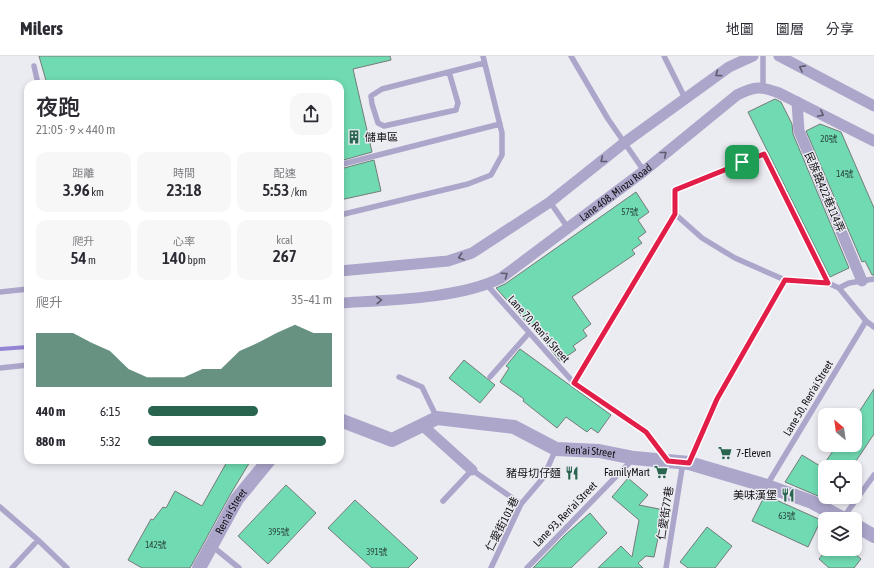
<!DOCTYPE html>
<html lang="zh-TW">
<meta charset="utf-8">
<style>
:root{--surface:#fff;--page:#f7f7f7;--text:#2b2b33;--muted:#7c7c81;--line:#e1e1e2;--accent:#28644e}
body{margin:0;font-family:"Asap Condensed","Noto Sans TC",sans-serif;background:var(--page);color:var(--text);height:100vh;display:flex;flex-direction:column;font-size:15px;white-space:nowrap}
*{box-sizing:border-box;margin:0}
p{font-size:13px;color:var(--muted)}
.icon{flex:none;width:22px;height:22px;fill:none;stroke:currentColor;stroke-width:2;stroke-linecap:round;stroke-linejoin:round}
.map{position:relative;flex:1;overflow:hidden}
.sheet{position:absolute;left:24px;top:24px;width:320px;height:384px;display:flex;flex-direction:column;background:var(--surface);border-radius:12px;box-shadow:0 2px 6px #0003}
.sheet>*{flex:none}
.needle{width:26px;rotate:331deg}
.buttons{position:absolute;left:818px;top:352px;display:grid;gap:8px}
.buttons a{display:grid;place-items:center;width:44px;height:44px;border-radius:8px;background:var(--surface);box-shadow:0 2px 6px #0003;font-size:20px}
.pin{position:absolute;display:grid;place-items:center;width:34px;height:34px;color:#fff;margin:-17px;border-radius:8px;box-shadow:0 2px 6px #0006}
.round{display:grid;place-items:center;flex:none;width:42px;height:42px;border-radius:12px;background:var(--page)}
.overview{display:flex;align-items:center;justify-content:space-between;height:68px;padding:0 12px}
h1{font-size:22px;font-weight:600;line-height:30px}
.figures{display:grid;grid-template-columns:repeat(3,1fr);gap:6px;height:68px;padding:4px 12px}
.figures div{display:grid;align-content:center;border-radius:10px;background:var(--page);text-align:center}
.figures b{font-size:17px;font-weight:600}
.figures small{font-size:11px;font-weight:400}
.figures p{font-size:11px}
.chart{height:112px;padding:8px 12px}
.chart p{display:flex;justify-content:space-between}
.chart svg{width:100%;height:72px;margin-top:4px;fill:var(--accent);opacity:.7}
ul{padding:0 12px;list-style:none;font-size:13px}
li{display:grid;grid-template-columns:64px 48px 1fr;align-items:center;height:30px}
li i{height:10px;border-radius:5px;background:var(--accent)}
header{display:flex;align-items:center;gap:24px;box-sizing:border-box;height:56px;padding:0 20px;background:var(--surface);border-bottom:1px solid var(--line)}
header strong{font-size:19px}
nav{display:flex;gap:22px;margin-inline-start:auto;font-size:14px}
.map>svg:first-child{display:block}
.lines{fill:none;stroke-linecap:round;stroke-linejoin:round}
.stream{stroke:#9586d4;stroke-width:4}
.building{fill:#70dab2;stroke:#747b78}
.service{stroke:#aba6ca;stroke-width:5.5}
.minor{stroke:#aba6ca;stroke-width:11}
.tertiary{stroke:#aba6ca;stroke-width:14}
.oneway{stroke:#5e5c70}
.route-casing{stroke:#fff;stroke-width:8}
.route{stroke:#e11d48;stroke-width:5}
.labels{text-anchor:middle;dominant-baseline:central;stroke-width:3;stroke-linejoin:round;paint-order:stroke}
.number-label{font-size:9px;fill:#2a443c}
.poi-label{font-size:11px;fill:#121215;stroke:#ebebf2;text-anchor:end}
.street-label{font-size:11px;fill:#121215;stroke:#ebebf2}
</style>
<header>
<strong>Milers</strong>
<nav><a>地圖</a><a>圖層</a><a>分享</a></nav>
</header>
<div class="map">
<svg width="874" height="512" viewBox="0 0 874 512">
<rect width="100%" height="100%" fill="#ebebf2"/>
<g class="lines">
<path class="stream" d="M0 293 28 291"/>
</g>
<path class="building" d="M39 0H390L391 4 353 13 372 96 340 105V28H47Z
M775 43 781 46 792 68 793 78 849 212 830 221 748 56Z
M820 68 841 76 874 152V219H872L865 205 862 206 806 75Z
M374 104 381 135 340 144V111L344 112Z
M636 136 649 156 638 164 646 176 638 182 642 187 632 194 635 198 572 241 591 268 583 274 587 280 573 290 576 294 560 305 530 268 529 269 496 232 505 228Z
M520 293 611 359 598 377 591 372 587 376 566 361 557 372 523 345 524 343 500 326 509 312 506 310Z
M464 304 495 329 480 347 449 322Z
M874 333V378L852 411H822L837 389H855V362Z
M802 399 825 413V443L785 426Z
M228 404H251L230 439 190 512H142L128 504 151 463 153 464 163 451 166 452 175 435 202 450Z
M628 422 648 439 639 449 664 454 654 501 646 500 638 507 643 512H598L621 490 632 501 639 464 612 441Z
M286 429 316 457 268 508 238 480Z
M765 439 821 464 808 491 752 465Z
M355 444 418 502 408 512H372L328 472Z
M590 457 607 477 571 512H533L565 479Z
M707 471 732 490 715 512H688L680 506Z
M827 493H849L861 503 854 512H829L819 503Z"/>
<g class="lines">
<path class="service" d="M571 0 608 63 644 115
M664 0 685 42
M763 0V31
M34 10 38 28
M449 16 458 47 456 54 384 70 378 67 372 48 371 40 382 33 484 7
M343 108 500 68
M550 146 568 172
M675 158V134L764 98 828 227
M340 159 468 128 491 119 502 99V77L483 0
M487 229 574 327 646 375 667 403
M839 232 866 265 874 271
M0 236 28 233
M0 312 28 309
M399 321 422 331 437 362
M490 321 529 277
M574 327 675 158 702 182 735 202 785 224 828 227 839 232 849 227 874 223
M689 407 717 343 785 224
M767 429 866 265
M443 445 472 414 521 448
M0 451 38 484 67 512
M843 462 874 419
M212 490 239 512
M12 512 38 484
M491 512 521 448 543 422 556 393
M527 512 633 403
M666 512 683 406"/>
<g class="minor">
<path d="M779 0 874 50"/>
<path d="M797 46 799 75 862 225"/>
<path d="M340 215 448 205 472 197 550 146 624 87 729 11 753 0"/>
<path id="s1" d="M340 247C388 244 459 243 501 222L644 115 737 39C755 30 761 30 779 37L874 85"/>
<path d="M422 369 472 414"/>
</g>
<g class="tertiary">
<path id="s2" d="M340 364 392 384 437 362 514 371 556 393 599 395 634 402 689 407 767 430 812 446 844 463"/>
<path d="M855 469 874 480"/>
<path id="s3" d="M199 512 237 443 269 404"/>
</g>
</g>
<defs><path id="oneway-chevron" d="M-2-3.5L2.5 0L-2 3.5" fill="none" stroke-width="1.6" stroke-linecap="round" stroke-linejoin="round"/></defs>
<g class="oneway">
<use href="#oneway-chevron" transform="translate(802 12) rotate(-152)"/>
<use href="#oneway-chevron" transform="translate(718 18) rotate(144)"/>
<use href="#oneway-chevron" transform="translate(821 58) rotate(27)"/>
<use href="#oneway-chevron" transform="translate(664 98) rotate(-39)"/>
<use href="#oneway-chevron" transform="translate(603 104) rotate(142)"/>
<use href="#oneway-chevron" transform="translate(461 201) rotate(162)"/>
<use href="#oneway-chevron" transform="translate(505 219) rotate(-35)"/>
<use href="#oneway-chevron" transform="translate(379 244) rotate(-4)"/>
</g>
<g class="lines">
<g class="route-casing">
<path id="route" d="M764 98 828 227 785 224 717 343 689 407 668 405 646 376 574 327 675 158V134Z"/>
</g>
<use href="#route" class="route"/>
</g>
<defs>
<g id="building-bare" transform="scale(1.08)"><path d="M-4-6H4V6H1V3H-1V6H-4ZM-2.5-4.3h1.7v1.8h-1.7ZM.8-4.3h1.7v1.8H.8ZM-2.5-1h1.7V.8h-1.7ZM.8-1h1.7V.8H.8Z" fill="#28644e" stroke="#ebebf2" stroke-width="2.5" paint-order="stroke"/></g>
<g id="supermarket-bare" transform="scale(1.08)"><path d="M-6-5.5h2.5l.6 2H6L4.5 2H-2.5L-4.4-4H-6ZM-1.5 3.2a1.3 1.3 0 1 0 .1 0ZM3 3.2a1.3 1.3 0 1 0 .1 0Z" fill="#28644e" stroke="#ebebf2" stroke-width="2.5" paint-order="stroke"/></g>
<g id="restaurant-bare" transform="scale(1.08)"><path d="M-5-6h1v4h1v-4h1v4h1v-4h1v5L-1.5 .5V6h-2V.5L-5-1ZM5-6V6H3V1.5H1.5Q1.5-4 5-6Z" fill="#28644e" stroke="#ebebf2" stroke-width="2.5" paint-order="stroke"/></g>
</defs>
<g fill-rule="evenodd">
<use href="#building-bare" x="354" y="81"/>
<use href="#supermarket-bare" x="725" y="397"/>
<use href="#supermarket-bare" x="661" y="416"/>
<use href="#restaurant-bare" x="572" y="417"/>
<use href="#restaurant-bare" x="788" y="439"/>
</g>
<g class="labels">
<g class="number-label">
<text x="829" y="83">20號</text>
<text x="845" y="118">14號</text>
<text x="630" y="156">57號</text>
<text x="787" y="460">63號</text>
<text x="279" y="476">395號</text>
<text x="156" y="489">142號</text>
<text x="377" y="496">391號</text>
</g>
<g class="poi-label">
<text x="365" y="81" text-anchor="start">儲車區</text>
<text x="736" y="397" text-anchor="start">7-Eleven</text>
<text x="650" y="416">FamilyMart</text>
<text x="561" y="417">豬母切仔麵</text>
<text x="777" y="439">美味漢堡</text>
</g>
<g class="street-label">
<text stroke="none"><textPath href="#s1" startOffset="307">Lane 408, Minzu Road</textPath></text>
<text transform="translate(825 136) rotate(67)">民族路422巷114弄</text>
<text transform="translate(539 273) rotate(48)">Lane 70, Ren'ai Street</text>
<text transform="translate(808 342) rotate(-59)">Lane 50, Ren'ai Street</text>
<text stroke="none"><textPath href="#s2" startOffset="265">Ren'ai Street</textPath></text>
<text stroke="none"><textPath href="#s3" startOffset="65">Ren'ai Street</textPath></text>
<text transform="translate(665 457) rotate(-81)">仁愛街77巷</text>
<text transform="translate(565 458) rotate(-46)">Lane 93, Ren'ai Street</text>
<text transform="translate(502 468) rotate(-63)">仁愛街101巷</text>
</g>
</g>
</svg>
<div class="buttons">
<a><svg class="needle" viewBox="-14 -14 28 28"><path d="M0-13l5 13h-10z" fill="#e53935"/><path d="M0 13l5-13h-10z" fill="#7c7c81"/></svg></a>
<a><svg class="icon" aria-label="locate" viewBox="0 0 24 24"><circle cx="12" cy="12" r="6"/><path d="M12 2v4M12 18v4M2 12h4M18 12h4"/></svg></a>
<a><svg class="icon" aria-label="layers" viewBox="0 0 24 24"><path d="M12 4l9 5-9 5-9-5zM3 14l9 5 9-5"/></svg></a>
</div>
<div class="pin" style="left:742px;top:106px;background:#1e9e55"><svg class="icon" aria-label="arrive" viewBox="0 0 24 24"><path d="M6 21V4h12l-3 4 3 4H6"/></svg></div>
<section class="sheet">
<div class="overview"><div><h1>夜跑</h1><p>21:05 · 9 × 440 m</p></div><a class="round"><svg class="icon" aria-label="share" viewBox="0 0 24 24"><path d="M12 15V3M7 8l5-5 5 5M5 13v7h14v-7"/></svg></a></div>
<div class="figures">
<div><p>距離</p><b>3.96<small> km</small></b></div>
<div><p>時間</p><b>23:18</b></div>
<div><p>配速</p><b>5:53<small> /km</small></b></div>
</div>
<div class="figures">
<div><p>爬升</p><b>54<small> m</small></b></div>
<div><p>心率</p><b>140<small> bpm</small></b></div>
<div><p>kcal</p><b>267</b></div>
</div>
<div class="chart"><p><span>爬升</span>35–41 m</p>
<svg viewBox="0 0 160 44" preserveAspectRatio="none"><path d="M0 44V11L10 11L20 11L30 17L40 22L50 33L60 38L70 38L80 38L90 33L100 33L110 22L120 17L130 11L140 6L150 11L160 11V44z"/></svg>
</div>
<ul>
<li><b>440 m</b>6:15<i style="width:60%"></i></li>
<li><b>880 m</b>5:32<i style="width:97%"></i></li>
</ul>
</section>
</div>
